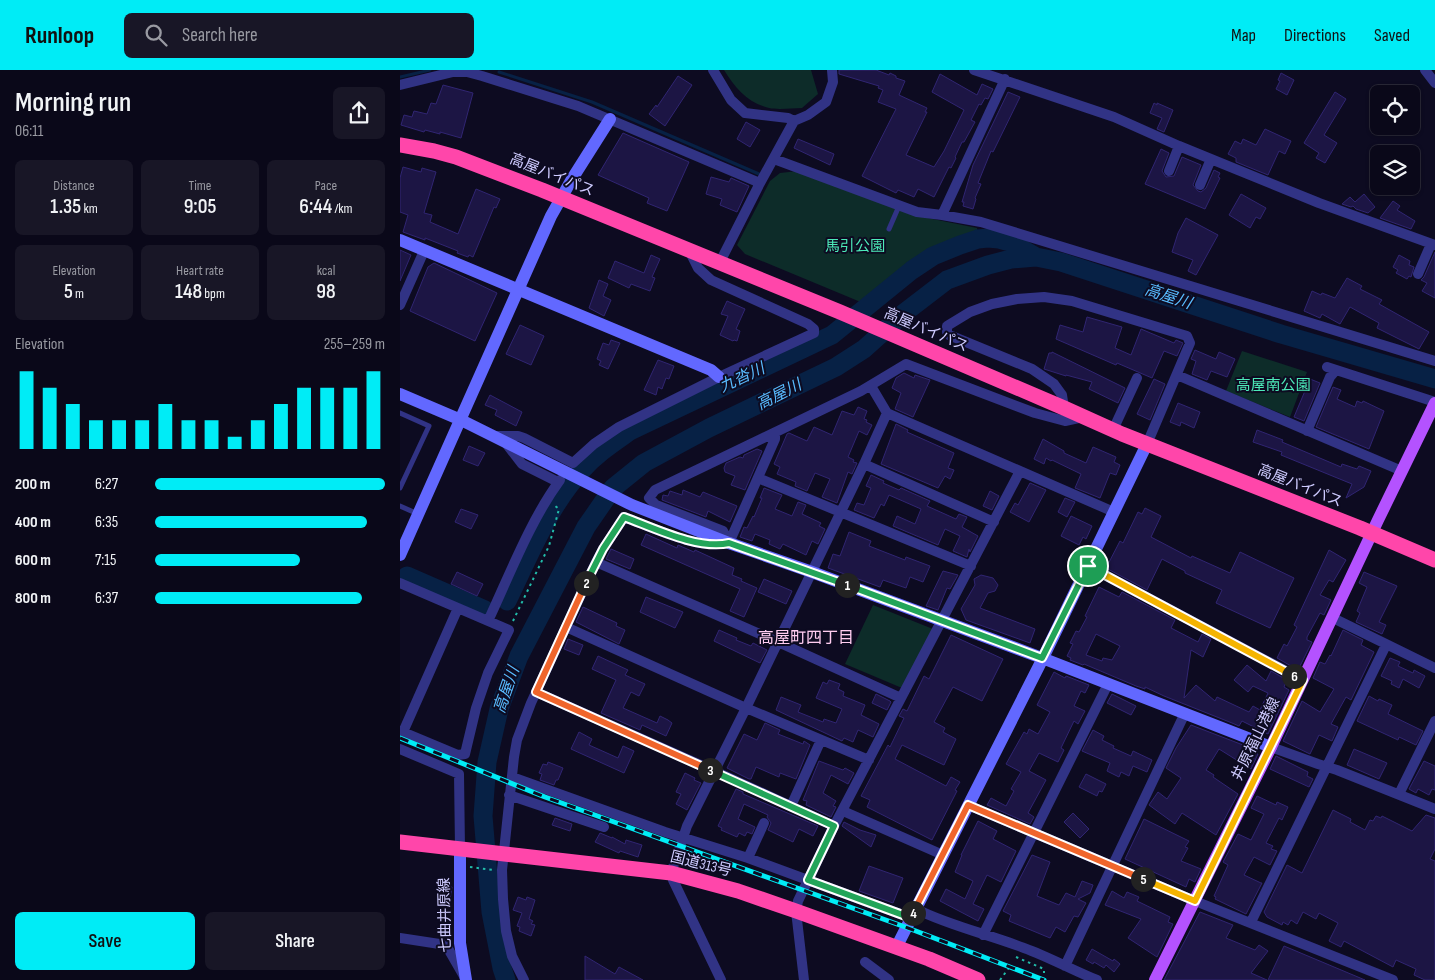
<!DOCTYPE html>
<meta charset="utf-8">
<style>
:root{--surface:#0a0819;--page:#181626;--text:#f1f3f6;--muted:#999aa2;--line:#2a2938;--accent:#00ecf6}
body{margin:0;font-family:"Sofia Sans Condensed","Noto Sans JP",sans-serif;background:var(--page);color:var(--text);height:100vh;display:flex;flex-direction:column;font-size:19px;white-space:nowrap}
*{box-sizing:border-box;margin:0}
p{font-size:16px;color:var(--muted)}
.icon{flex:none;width:28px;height:28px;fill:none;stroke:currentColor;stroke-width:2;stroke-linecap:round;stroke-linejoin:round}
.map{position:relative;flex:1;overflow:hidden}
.side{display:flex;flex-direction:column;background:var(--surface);width:400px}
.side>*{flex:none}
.controls{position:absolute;left:970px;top:15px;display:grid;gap:10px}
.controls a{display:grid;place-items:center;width:50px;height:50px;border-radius:8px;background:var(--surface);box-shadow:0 1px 4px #0004,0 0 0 1px var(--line);font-size:25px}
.pin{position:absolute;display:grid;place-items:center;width:42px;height:42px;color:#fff;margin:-21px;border:2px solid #fff;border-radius:50%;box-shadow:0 1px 5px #0007}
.km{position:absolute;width:25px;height:25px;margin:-12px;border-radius:50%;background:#222;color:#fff;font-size:14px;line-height:25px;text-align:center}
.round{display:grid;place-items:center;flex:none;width:52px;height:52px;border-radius:8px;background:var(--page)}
.head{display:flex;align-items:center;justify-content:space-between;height:85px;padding:0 15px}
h1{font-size:28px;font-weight:600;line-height:38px}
.metrics{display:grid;grid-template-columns:repeat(3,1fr);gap:8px;height:85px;padding:5px 15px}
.metrics div{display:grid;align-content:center;border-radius:8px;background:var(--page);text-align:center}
.metrics b{font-size:21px;font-weight:600}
.metrics small{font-size:14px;font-weight:400}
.metrics p{font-size:14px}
.chart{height:140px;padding:10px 15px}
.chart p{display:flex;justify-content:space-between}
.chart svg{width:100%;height:90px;margin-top:5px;stroke:var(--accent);stroke-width:6}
.action{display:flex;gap:10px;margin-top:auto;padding:10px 15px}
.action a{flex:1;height:58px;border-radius:8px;background:var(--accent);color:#111;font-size:20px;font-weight:600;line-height:58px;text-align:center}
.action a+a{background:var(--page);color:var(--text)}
ul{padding:0 15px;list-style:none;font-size:16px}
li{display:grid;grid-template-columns:80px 60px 1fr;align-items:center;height:38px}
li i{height:12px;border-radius:6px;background:var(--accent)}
header{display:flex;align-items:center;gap:30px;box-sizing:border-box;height:70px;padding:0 25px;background:var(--accent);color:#111}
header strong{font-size:24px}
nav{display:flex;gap:28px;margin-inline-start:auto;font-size:18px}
.search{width:350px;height:45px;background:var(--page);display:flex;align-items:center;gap:12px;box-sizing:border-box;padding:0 18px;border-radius:8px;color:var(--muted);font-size:19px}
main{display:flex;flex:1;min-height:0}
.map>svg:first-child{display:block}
.green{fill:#0d2c29}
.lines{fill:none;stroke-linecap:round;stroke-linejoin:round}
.stream{stroke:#072145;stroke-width:3}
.river{stroke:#072145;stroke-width:19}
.building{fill:#1c1544;stroke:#302572;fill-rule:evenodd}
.path{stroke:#22bcaa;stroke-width:2;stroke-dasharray:2.5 4;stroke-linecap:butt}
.lane{stroke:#313385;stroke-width:5}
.street{stroke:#313385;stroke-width:10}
.secondary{stroke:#6268ff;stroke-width:12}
.primary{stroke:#b452ff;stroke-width:12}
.highway{stroke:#ff46aa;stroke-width:15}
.rail-casing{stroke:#00ecf6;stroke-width:5}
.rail{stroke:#0d0b21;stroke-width:3;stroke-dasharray:9;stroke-linecap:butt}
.split-1-casing{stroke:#fff;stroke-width:10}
.split-2-casing{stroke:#fff;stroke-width:10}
.split-3-casing{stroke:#fff;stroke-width:10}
.split-4-casing{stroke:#fff;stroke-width:10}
.split-5-casing{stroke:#fff;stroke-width:10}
.split-6-casing{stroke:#fff;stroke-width:10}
.split-7-casing{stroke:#fff;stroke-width:10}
.split-1{stroke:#22a559;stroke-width:6}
.split-2{stroke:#22a559;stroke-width:6}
.split-3{stroke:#f0652b;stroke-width:6}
.split-4{stroke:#22a559;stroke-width:6}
.split-5{stroke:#f0652b;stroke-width:6}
.split-6{stroke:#f5b400;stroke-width:6}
.split-7{stroke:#f5b400;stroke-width:6}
.labels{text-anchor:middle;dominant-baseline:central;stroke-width:4;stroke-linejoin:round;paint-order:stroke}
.street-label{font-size:15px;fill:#cecbff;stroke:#0d0b21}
.park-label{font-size:15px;fill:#4deab9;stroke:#0d0b21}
.water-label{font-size:16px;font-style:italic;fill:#59bcff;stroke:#0d0b21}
.neighbourhood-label{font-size:16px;fill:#ffcdf0;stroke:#0d0b21}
</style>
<header>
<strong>Runloop</strong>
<div class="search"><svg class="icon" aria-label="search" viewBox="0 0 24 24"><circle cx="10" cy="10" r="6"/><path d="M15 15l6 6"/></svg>Search here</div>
<nav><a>Map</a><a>Directions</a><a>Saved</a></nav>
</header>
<main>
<section class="side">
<div class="head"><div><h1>Morning run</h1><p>06:11</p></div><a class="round"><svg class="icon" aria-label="share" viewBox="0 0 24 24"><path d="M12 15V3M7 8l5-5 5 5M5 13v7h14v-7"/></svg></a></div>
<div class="metrics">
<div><p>Distance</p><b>1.35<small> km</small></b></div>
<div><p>Time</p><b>9:05</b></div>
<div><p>Pace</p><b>6:44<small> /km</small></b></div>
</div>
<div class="metrics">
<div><p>Elevation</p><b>5<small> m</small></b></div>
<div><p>Heart rate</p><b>148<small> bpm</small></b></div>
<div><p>kcal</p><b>98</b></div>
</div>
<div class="chart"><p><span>Elevation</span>255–259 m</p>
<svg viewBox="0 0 160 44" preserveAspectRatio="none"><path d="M5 44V6M15 44V14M25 44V22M35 44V30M45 44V30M55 44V30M65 44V22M75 44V30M85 44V30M95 44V38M105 44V30M115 44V22M125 44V14M135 44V14M145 44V14M155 44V6"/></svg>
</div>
<ul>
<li><b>200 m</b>6:27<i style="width:100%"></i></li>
<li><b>400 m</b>6:35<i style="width:92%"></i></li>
<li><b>600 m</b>7:15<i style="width:63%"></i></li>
<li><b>800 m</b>6:37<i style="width:90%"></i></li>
</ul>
<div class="action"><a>Save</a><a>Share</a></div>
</section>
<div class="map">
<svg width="1035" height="910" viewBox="0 0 1035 910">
<rect width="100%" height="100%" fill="#0d0b21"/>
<path class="green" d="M324 0H411L418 24 402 38C392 38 379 40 369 38 348 33 335 18 324 0Z
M398 101 513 145 577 158 578 166 556 169 524 185 463 233 345 184 337 175 370 111 380 103Z
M842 281 907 302 890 347 826 321Z
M473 535 533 559 502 618 445 594Z"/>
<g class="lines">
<path class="stream" d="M99 2 192 32 359 104
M0 7 30 0
M576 161 590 164 599 169"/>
<path class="river" d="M7 506 85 540
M107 531C129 486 148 437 182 400 196 384 213 373 230 361L432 265 512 200 533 186 560 175 578 169 588 168 599 169 610 172 636 187
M106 910 102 898 91 842 83 746 87 692 99 639 119 586 186 457 213 418 244 393 309 358 436 297 464 279 504 243 547 210 588 195 611 189 636 187 661 192 881 264 1035 309"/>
</g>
<path class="building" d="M439 0H476L489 5 490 3 496 6V8L505 11 499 25 527 38 525 42H527L506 85 534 97 544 81 564 40 532 22 540 4 577 25 582 14 593 19 588 29 585 28 581 35 579 34 571 50 575 52 564 72H562L555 87 556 88 551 98 549 97 534 127 518 119 514 127 498 120 496 123 462 106 496 39 478 32 483 20 478 18 479 16 439 4Z
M881 3 894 10 887 25 876 19 880 11 878 10Z
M278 6 292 15 265 56 249 44 256 35 257 37Z
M43 15 73 23 61 68 40 62V64L25 60 24 62 1 55 4 45 12 47 14 41 27 44 31 33 36 34Z
M608 22 620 27 593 82 591 81 578 113 581 114 575 128 576 129 573 139 563 136 564 132H562L573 95Z
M935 22 946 29 924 65 937 73 925 93 916 88 919 83 904 73Z
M754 33 757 35V33L773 40 764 62 757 59 762 48 750 43Z
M346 52 360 60 350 77 337 69Z
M865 59 891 71 885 84 879 81 868 105 836 92V88L828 84 835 71 841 74 843 69 856 75Z
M223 63 289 92 267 141 247 133 249 128 198 105Z
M398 69 434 84 430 95 394 78Z
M761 79 769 83 762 101 766 107 774 106 782 87 801 95 793 115 798 121 801 122 806 118 814 100 820 103 818 107 820 108 805 139 745 114Z
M3 97 21 102 22 98 36 102 24 143 32 145 30 152 58 164 76 119 100 129 96 138 94 137 73 187 69 185 68 187 57 183 58 181 25 168V170L3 162 8 145 0 142V108Z
M311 107 329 112 331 108 349 116 337 142 320 135 322 129 306 124Z
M841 124 866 138 860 149 856 147 850 158 829 145Z
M964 124 975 137 968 143 956 139 953 136 951 137 942 134 950 127 955 132Z
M993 131 1000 136 997 140 1015 151 1011 159 980 148Z
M786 148 818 165 796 205 788 201 793 190 772 182 778 163Z
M0 180 11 185 0 211Z
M1035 182V228L1022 221 1027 213 1021 210 1024 207Z
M251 185 260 189 252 207 255 208 250 221 231 214 229 218 208 208 215 191 244 203Z
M999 185 1010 191 1009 195 1014 197 1011 207 1009 206 1007 209 996 203 998 200 993 197Z
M34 193 97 223 75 271 10 241 28 197Z
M947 208 962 216 960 219 982 230 979 234 1029 262 1019 279 977 258 979 253 950 237 940 254 922 244 920 248 904 241 912 221 921 225 922 223 935 228Z
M199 210 208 214 203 226 211 230 204 246 189 238Z
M327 231 345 239 336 259 340 261 337 271 334 270 333 271 320 265 328 246 321 244Z
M687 247 722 257 715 278 731 285 741 259 774 273 776 270 783 273 777 286 764 281 752 308 717 293 716 295 656 269 660 255 683 262Z
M120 255 144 266 131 295 106 284Z
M211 270 220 273 208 299 199 295 201 291 197 289 203 273 209 275Z
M795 280 816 289 819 282 835 289 827 307 811 301 807 310 792 304 796 291 791 289Z
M652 282 725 318 718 333 689 319 692 312 666 305V306L644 299 649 283H652Z
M258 290 274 296 269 309 266 308 262 319 258 317 256 325 244 320Z
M504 303 514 308 515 305 530 310 513 347 495 339 501 323 492 318 496 308Z
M754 309 765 314 750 350 737 344Z
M910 309 920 313 904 351 894 347Z
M933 317 941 320 937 329 955 337 957 331 962 333 963 331 984 341 969 379 916 357Z
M90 325 122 342 116 356 95 345 97 340 85 335Z
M778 333 800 342 794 358 781 352 780 356 770 352Z
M458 337 467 341 464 349 467 350 466 352 472 355 467 365 459 361 448 387 454 390 453 392 457 393 452 404 448 402 437 433 422 427 430 409 415 403 407 421 395 416 396 412 377 404 380 397 374 394 387 364 389 363 407 371 414 357 432 365 442 341 454 345Z
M496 354 508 360 507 362 554 383 548 398 554 400 550 409 545 406 538 418 481 394Z
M857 360 883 370 882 372 941 397 942 394 957 399 959 396 971 401 964 417 946 428 952 414 881 385 882 382 853 372Z
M643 369 664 381V383L686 393 693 377 716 387 714 392 720 395 716 405 710 403 700 428 675 418 681 404 652 390 651 391 646 388 644 394 634 389Z
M69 376 85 383 78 396 63 390Z
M357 379 362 381 345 420 331 415 335 406 325 402 324 398 326 393 340 387 343 388 344 385Z
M471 405 484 411 483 413 499 420 501 418 530 431 527 436 556 449 559 444 567 447 562 457 578 466 570 482 569 479 567 487 553 481 560 466 545 459 538 475 493 456 497 446 515 454 521 439 489 425 484 436 481 434 474 448 454 440 457 433 464 435 471 418 466 416Z
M630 413 646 420 629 452 610 442 615 433 618 435Z
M364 418 382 425 375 439 392 446 398 432 406 435 402 444 421 453 419 456 425 459 418 474 412 471 406 485 383 474 380 479 369 474 370 470 355 464 352 471 340 467 344 457 347 458 353 446 354 447 362 428H360Z
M283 420 300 427 303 422 337 436 330 452 308 441 306 447 262 430 263 425 268 426 270 421 282 425Z
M590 421 599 426 592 440 583 436Z
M665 428 675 432 667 447 658 442Z
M745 438 761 446 751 467 791 488 792 486 830 503 840 482 894 508 870 558 816 533 822 520 785 503V501L762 489 747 520 706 498 720 471 723 473 738 442 742 444Z
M61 439 78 445 71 459 55 452Z
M671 446 692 456 686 469 683 467 679 475 661 466Z
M449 462 471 471 469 476 505 490 506 487 530 496 523 512 510 507 506 518 483 510 480 517 428 498 433 484 440 486Z
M246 464 277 478 278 475 294 482 295 480 334 498 332 505 342 509 341 511 357 518 344 547 330 541 340 519 241 475Z
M211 479 234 489 230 499 206 489Z
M929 480 946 490 933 512 929 510 920 525 931 530 924 545 920 543 907 567V570L912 572 898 600 877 588 884 574 887 576 897 557 894 555Z
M543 501 558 505 550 519 547 518 538 540 526 536Z
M57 502 83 514 77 526 51 514Z
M964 502 997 516 979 552 986 555 982 564 956 552 960 543 957 541 967 517 959 513Z
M581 505 593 508 598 515 595 521 588 523 580 538 635 559 630 573 566 550 561 539 575 515 574 509Z
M364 509 392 521 386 534 358 522Z
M699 517 719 527 722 522 775 550 771 558 798 572 802 564 811 569 803 587 791 580 784 628 796 615 815 631 817 627 849 642 853 636 860 640 868 623 853 616 848 622 834 610 847 595 866 611 871 601 887 610 884 617 889 620 868 664 842 651 839 656 832 653 764 626 745 617V619L736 616 684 594 683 595 670 590 671 588 667 586 673 574 670 573 676 561 679 562 687 547 685 546ZM696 564 720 576 712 590 703 588 702 591 686 585Z
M246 527 283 542 275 558 240 542Z
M183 537 217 553 216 556 225 560 219 574 176 552Z
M319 560 337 568 336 570 351 576 353 573 367 580 360 593 314 571Z
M943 560 963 570 961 575 974 582 951 630 946 627 931 654 938 657 932 671 919 665 910 684 883 671 902 631 920 642 934 619 913 608 920 592 925 594 930 585 931 586Z
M551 565 603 589 582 631 553 617 534 652 545 658 543 662 556 669 544 695 502 675 495 689 546 716 551 707 560 712 555 720 557 721 532 770 467 737 470 730 461 726 488 675 490 677 504 648 499 646 503 639 507 641 524 606 529 609Z
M168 569 183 575 179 585 164 579Z
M198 586 228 600 225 605 245 614 239 626 231 622 223 638 257 653 260 646 268 650 272 653 266 666 242 655 240 660 201 643 216 610 192 599Z
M990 588 1000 592 998 596 1013 603 1014 600 1025 606 1019 618 1003 609 999 618 991 614 992 611 981 606Z
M654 602 665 608 666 606 689 615 685 623 681 621 674 636 685 641 678 654 674 651 661 678 664 680 658 692 639 683 629 701 646 710 628 743 634 747 630 754 587 735 591 728 606 736 614 721 611 719 621 702 606 694 624 662 627 664 629 659 638 664 650 642 637 635Z
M429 610 440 614 438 619 444 622 443 626 465 635 461 645 479 654 473 667 458 660 453 672 444 668 442 671 376 640 381 627 401 635 398 642 423 652 424 649 436 653 442 639 416 628 423 612 427 614Z
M476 624 490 631 491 632 487 640 472 633Z
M712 624 736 636 731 645 707 633Z
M969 626 978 631 979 629 992 635 988 644 1023 661 1016 675 999 667 998 670 957 651Z
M365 653 380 660 378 664 403 674 404 671 410 675 396 709 380 703 379 707 356 697 351 709H349L327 698 344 664 357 670Z
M791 655 843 675 858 684 851 699 819 679 806 700 814 705 813 707 838 724 816 765 782 743 775 754 749 735 758 722 767 729 781 708 766 698 776 678Z
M693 660 704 666 702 670 714 676 713 678 731 686 733 681 752 690 747 702 733 696 729 706 721 702 719 707 707 701 710 693 682 681Z
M179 662 192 669 189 675 218 688 223 676 234 681 224 703 171 679Z
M954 679 987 693 979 709 947 695Z
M876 686 908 702 907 706 913 709 909 717 870 699Z
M419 691 443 700 445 698 454 703 448 714 431 705 423 723 436 731 433 736 436 737 431 747 406 735 407 731 403 730Z
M1024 691 1035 696V720L1032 719 1029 725 1018 719 1016 723 1009 719Z
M148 692 163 698 158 710H156L154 715 140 710 142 704 139 703 143 694 147 695Z
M285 703 295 708 294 710 301 713 287 740 276 734 281 724 276 722Z
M686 704 706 714 702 722 699 721 697 726 679 717Z
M336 719 343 722V724L418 756 413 766 399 759 393 772 368 760 371 753 367 747 368 745 344 734 338 749 355 757 352 764 347 762 345 766 339 763 337 767 321 760 322 758 318 756Z
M857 726 876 735 877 732 888 737 882 750 879 748 866 773 873 776 871 779 877 781 870 795 854 787 844 805 861 813H862L846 844 815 829 816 827 814 826 828 795 823 792 838 764 851 770 864 744 851 738Z
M933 740 951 749 950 752 965 760 970 750 973 751 976 746 981 748 982 746 1012 761 1026 745 1035 748V779L1030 789 1035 791V910H1025L1014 905 1016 899 996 890 993 897 944 871 941 877 929 871 938 853 919 843 916 849 903 842 897 854 891 850 888 855 883 852 882 855 867 847 864 842 887 795 902 803Z
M673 743 689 759 680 768 664 752Z
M155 748 172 754 170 761 152 755Z
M744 749 789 771 785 777 788 778 781 791 801 799 795 812 789 809 786 817 725 789Z
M578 751 597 761 593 769 616 781 601 812 587 805 573 834 584 839 578 851 540 831 546 819 565 829 573 811 555 802 562 785H561Z
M444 752 460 760 476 765 471 777 442 756Z
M200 763 212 768V767L225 774 226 770 242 775 238 787 220 781 219 783 195 772Z
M632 785 650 792 637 826 659 835 666 823 675 827 682 811 693 815 690 823 678 829 686 833 678 847 674 846 665 862 656 857 650 868 609 851 611 845 603 841Z
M469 796 503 808 493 833 459 821Z
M41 816 52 817 49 836 38 834Z
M712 821 724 828 727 822 739 827 737 831 770 847 768 852 773 854 757 887 728 868 741 849 705 835Z
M118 827 126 830 127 827 135 830 129 849 133 851 131 854 135 855 131 866 119 861 120 857 117 856 122 843 113 840Z
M800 842 833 855 826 868 855 880 859 875 868 881 851 903 867 910H764Z
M884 876 965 910H868Z
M692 879 713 891 714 889 720 894 714 902 706 895 704 898 694 892 693 894 686 890Z
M185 886 215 904 219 897 243 910H185Z"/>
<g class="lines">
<path class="path" d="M186 122 189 121
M113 551 149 476 159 439 154 435
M70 797 93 800
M616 887 644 899V903
M600 910 611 895"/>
<path class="lane" d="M489 159 499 136
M0 343 29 356 0 418
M0 436 18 444"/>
<path class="street" d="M313 0 331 30 345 43 388 48 394 51
M574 0 714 47 779 76 919 133 1035 175
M1025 0 1035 13
M0 15 53 2H67L82 6 178 36 360 113
M374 89 517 142 542 145 581 152 1035 291
M769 101 779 76
M800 115 811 89
M542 145 605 9
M320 192 360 113 394 51 408 45 426 32 433 12 432 0
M1018 204 1031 174
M0 235 24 181
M927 297 1035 332
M777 305 1002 401
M471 316 487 343
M664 338 662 325 654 314 632 299 549 265 547 262V256L570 242 592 234 617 229 644 227 672 231 787 266 790 273 747 374
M713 360 737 308
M907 361 930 307 936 300
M93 366H118L124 368 173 393 194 374 219 357 319 307 414 263V259L408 254 311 210 298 198 289 180
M105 372 122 394 158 412
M464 394 594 452
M358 408 571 496
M329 473 323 461 256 435 249 428 255 420 461 321 506 294 635 343 665 351 683 347
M329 473 375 369V363
M196 492 378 572 501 628
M688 496 903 610
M0 513 109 560 88 603 76 638 65 684 58 685 3 662
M933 548 1035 598
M88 551C110 504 130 451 160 410
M166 557 346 638 469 690
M136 622 321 704 434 756
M0 661 3 662 58 538
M871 677 918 694 937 700 1035 739
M0 679 59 704 60 779
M112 707 265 762 348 788 511 848
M999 724 1035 651
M109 725 204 757
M568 735 795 831 993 910
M391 736 421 670
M443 741 543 785
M348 788 364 753
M516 839C550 856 588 864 624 878 649 887 672 900 697 910
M851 852 986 575
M583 865 708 614
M0 868 46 875 65 908
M465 892 489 910
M665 896 785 643
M124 910 112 886 106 861 103 829 102 800 114 687 117 670 131 633 196 492 203 479 224 447C254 458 297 480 329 473
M321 910 273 810 271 803 287 756 346 638 464 394 487 343 714 442
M404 910 396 841 398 831 434 756 620 401"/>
<path class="secondary" d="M0 170 311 300 319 307
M0 324 61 350 232 435 329 473 412 502 642 588 871 677
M0 485 151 146 172 109 210 49
M60 779V873L66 910
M497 876 639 596 747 374"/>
<path class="primary" d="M755 910 871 677 978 450 1035 333"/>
<path class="highway" d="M0 75 34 81 56 87 142 120 440 242 664 338 722 364 960 458 1035 490
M0 772 271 803 338 821 396 841 529 889 578 910"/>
<g class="rail-casing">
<path id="rail" d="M0 668 145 727 508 858 644 910"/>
</g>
<use href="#rail" class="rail"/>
</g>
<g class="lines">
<g class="split-1-casing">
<path id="split-1" d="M447 515 642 588 688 496"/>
</g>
<g class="split-2-casing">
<path id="split-2" d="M186 513 203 479 224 447C254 458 298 480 329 473L447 515"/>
</g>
<g class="split-3-casing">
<path id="split-3" d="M186 513 136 622 310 700"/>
</g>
<g class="split-4-casing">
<path id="split-4" d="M310 700 434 756 408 810 511 848 513 843"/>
</g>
<g class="split-5-casing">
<path id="split-5" d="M513 843 568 735 743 809"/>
</g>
<g class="split-6-casing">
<path id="split-6" d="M743 809 795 831 903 610 894 606"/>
</g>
<g class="split-7-casing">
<path id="split-7" d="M688 496 894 606"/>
</g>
<use href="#split-1" class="split-1"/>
<use href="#split-2" class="split-2"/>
<use href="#split-3" class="split-3"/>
<use href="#split-4" class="split-4"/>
<use href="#split-5" class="split-5"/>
<use href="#split-6" class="split-6"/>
<use href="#split-7" class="split-7"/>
</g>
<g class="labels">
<g class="street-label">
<text transform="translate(152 105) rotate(22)">高屋バイパス</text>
<text transform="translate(526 260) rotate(23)">高屋バイパス</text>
<text transform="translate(900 416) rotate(22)">高屋バイパス</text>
<text transform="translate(856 669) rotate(-64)">井原福山港線</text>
<text transform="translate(301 794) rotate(14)">国道313号</text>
<text transform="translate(45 845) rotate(-91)">七曲井原線</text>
</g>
<g class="park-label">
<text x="455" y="176">馬引公園</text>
<text x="873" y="315">高屋南公園</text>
</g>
<g class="water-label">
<text transform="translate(768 227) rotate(18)">高屋川</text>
<text transform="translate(342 308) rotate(-25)">九沓川</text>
<text transform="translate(379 325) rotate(-27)">高屋川</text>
<text transform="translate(107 620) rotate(-71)">高屋川</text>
</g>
<g class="neighbourhood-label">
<text x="406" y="568">高屋町四丁目</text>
</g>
</g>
</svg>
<div class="controls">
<a><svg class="icon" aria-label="locate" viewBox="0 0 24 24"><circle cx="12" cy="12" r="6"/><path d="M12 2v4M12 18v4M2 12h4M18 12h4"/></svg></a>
<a><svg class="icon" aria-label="layers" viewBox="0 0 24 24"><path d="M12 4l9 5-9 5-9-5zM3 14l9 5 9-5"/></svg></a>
</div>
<div class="pin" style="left:688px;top:496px;background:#1e9e55"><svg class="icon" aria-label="arrive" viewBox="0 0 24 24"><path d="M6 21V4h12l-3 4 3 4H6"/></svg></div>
<b class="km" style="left:447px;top:515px">1</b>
<b class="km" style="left:186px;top:513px">2</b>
<b class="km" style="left:310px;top:700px">3</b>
<b class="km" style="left:513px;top:843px">4</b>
<b class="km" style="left:743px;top:809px">5</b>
<b class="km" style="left:894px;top:606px">6</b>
</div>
</main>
